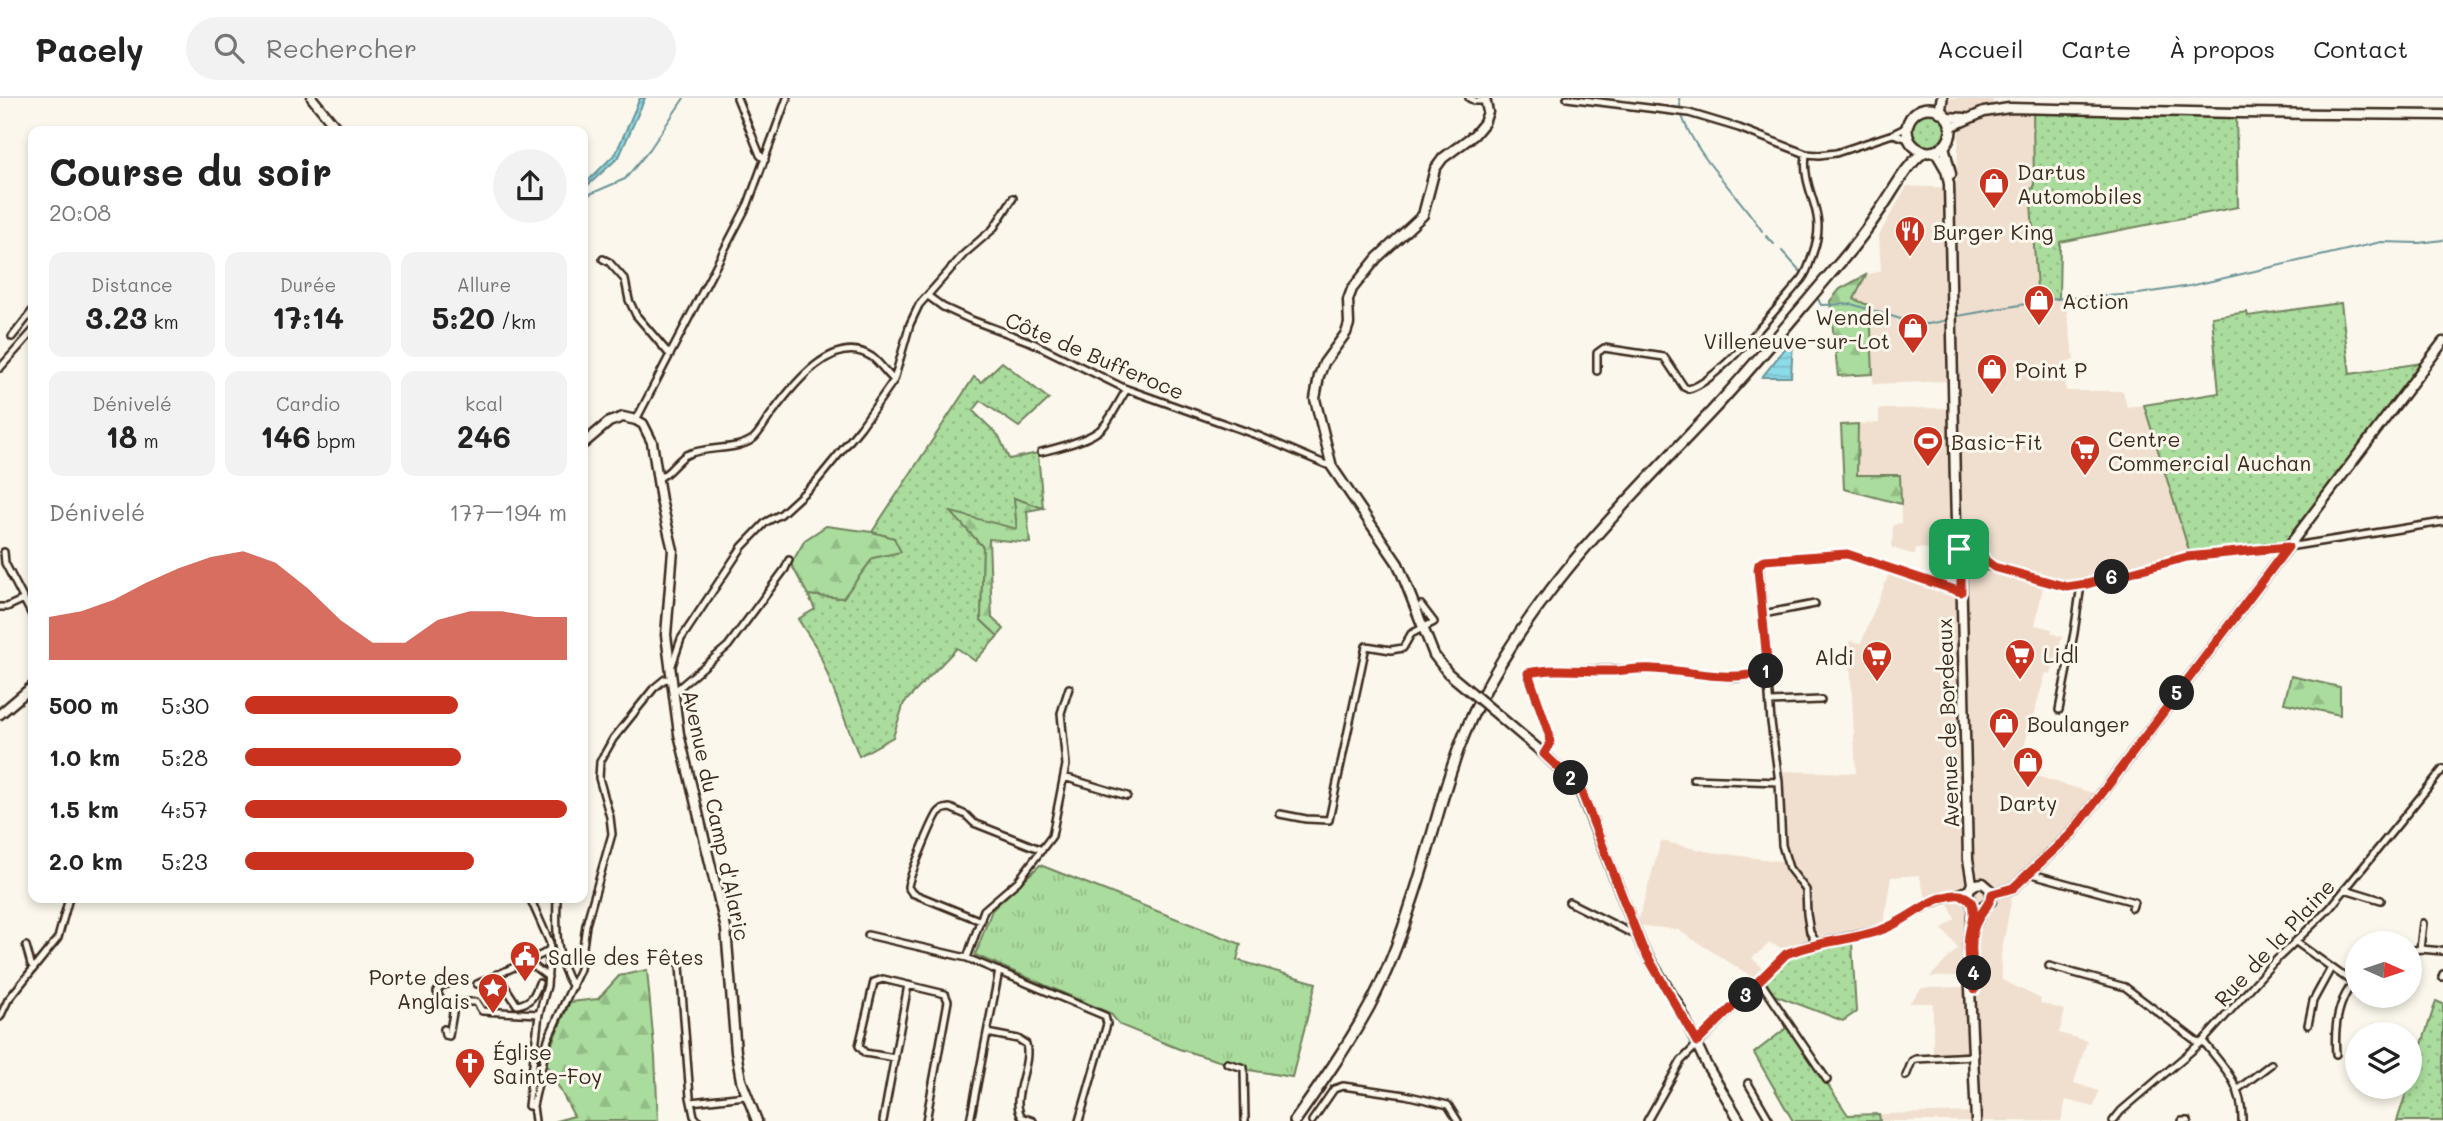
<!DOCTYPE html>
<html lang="fr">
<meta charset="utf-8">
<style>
:root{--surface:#fff;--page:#f2f2f2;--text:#222;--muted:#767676;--line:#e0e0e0;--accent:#c8321e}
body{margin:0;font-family:Mali,sans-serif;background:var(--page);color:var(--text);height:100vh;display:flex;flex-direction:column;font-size:26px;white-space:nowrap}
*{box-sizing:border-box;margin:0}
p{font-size:23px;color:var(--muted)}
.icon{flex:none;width:38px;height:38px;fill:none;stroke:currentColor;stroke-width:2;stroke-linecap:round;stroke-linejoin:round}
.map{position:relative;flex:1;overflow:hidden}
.details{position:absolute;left:28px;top:28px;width:560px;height:777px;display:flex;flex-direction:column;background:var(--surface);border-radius:14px;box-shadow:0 4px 10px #0003}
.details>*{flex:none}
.needle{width:46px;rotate:93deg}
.buttons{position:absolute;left:2345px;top:833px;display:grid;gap:14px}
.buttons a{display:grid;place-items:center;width:77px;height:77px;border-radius:50%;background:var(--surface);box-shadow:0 4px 10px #0003;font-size:35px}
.pin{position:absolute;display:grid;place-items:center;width:60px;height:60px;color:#fff;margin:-30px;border-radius:14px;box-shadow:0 4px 10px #0006}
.km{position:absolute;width:35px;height:35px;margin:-18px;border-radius:50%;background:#222;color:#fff;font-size:19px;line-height:35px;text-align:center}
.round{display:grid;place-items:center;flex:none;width:74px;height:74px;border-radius:37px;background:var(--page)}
.headline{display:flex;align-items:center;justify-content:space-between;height:119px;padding:0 21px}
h1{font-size:38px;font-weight:700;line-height:52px}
.figures{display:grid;grid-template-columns:repeat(3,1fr);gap:10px;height:119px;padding:7px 21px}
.figures div{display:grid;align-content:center;border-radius:14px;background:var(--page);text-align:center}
.figures b{font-size:30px;font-weight:700}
.figures small{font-size:19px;font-weight:400}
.figures p{font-size:19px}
.chart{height:196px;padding:14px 21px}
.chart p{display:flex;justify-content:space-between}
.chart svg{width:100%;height:126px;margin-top:7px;fill:var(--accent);opacity:.7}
ul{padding:0 21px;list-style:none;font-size:23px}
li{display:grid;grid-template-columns:112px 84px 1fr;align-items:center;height:52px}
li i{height:18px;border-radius:9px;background:var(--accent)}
header{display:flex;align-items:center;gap:42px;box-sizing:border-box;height:98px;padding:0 35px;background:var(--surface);border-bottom:2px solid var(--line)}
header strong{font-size:33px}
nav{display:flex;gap:38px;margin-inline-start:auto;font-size:24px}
.search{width:490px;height:63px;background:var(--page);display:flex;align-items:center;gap:18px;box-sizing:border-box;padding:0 24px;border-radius:38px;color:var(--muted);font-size:26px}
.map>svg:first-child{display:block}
.built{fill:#f0dfcf}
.grass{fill:url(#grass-dots);stroke:#72835e;stroke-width:2}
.forest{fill:url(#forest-firs);stroke:#72835e;stroke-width:2}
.park{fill:url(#park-tufts);stroke:#72835e;stroke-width:2}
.water{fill:url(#water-rules);stroke:#6c9497;stroke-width:2}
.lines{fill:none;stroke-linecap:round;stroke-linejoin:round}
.stream{stroke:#6c9497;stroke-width:2}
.street-casing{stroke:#3b2a1e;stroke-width:10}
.secondary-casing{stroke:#3b2a1e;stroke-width:13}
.primary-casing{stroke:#3b2a1e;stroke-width:14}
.street{stroke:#fbf7ec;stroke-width:5}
.secondary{stroke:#fbf7ec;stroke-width:8}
.primary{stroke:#fbf7ec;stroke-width:9}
.secondary-bridge-casing{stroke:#3b2a1e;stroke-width:13;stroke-linecap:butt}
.secondary-bridge{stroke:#fbf7ec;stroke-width:8}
.route-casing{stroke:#fff;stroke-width:14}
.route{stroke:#c8321e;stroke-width:9}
.labels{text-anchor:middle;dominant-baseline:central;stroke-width:6;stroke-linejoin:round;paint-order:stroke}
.poi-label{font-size:21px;fill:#3b2a1e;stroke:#fbf7ec;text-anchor:start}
.street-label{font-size:21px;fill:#3b2a1e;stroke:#fbf7ec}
</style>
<header>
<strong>Pacely</strong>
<div class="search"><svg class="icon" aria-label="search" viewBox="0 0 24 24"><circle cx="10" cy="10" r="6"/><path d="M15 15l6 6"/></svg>Rechercher</div>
<nav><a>Accueil</a><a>Carte</a><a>À propos</a><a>Contact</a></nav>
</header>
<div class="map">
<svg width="2443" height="1023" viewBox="0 0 2443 1023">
<defs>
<pattern id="grass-dots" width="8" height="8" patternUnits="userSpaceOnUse" patternTransform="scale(1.75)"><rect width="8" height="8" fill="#aadc9d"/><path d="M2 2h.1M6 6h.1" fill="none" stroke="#93bd87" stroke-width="1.8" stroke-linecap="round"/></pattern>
<pattern id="forest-firs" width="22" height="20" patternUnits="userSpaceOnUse" patternTransform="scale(1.75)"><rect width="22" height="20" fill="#aadc9d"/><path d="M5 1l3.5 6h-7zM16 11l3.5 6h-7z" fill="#93bd87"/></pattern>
<pattern id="park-tufts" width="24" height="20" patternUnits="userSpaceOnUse" patternTransform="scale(1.75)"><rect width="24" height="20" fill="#aadc9d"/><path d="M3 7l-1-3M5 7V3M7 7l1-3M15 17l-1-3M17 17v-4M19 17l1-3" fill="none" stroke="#93bd87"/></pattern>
<pattern id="water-rules" width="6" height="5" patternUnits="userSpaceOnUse" patternTransform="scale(1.75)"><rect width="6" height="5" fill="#8cdbe8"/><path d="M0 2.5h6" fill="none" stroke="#7abcc7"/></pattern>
</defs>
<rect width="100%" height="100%" fill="#fbf7ec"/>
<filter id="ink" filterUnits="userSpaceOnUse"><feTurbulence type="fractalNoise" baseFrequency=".0143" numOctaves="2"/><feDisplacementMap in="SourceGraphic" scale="14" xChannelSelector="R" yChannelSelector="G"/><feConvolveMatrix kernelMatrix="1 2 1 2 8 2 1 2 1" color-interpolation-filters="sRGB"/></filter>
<g filter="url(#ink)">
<path class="built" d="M1948 0H1992L1995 14 2033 12 2034 91 2030 92 2038 205 2065 200 2074 262 2063 266 2066 293H2123L2127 309 2144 307 2190 456 2078 484 2045 480 2035 527 2052 531 2051 535 2062 539 2051 576 2046 575 2017 672 2096 696 2065 736 2015 783 2001 857 2002 882 2041 901 2040 905 2065 912 2059 935 2087 943 2074 985 2099 993 2094 1009 2066 1002 2061 1023H1880L1879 1016 1981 1014 1979 956 1933 957V905H1909L1922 890 1967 889 1966 878 1930 879 1958 850 1942 831 1955 821 1944 797 1927 803 1919 777 1891 779 1883 829 1783 851 1770 845 1752 860 1765 872 1757 882 1678 832 1637 827 1661 743 1705 753 1786 764 1781 673 1856 675 1849 543 1861 545 1891 471 1966 499 1969 476 1952 452 1916 450 1915 457 1892 450 1893 427 1901 425 1900 377 1857 378 1858 326 1879 325V311L1950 310V283L1873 286 1870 208 1854 202 1866 177 1881 173 1879 137 1907 88 1956 90 1959 33 1947 6Z"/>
<path class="grass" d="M2033 12 2236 15 2238 109 2060 144 2059 200 2038 205 2030 91 2034 90Z
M1911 32a18 18 0 1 1 36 0a18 18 0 1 1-36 0Z
M2341 205 2350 276 2421 265 2284 446 2190 456 2144 307 2219 295 2212 219 2247 214 2248 218Z
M1002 264 1049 301 1019 329 981 303 973 313 999 338 1009 361 1038 355 1043 410 1014 400 1017 432 953 415 983 449 981 522 998 538 975 563 957 550 904 605 893 639 859 658 818 552 798 521 815 511 808 497 843 500 873 460 894 440 872 434 974 279 981 284Z
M1852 845 1856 914 1843 923 1774 897 1764 886 1784 859Z
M2436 903 2443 906V1023H2397Z
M1789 928 1848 1017 1879 1016 1880 1023H1793L1754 955Z"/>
<path class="forest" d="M1866 177 1854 201 1870 208 1873 276 1838 278 1830 203 1840 191Z
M1858 326 1857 377H1900L1901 406 1844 391 1841 327Z
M1014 400 1043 410 1027 413 1030 445 989 441 992 520 1004 531 998 538 981 522 983 449 951 414 1017 431Z
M826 428 872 434 894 440 901 454 873 460 843 500 808 497 791 466 805 442Z
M2291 578 2340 589V617L2284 605Z
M647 872 655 959 658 1023H556L574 1018 546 965 554 940 570 904 598 901 619 878Z"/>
<path class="park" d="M1040 767 1241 846 1237 862 1316 885 1292 979 1249 972 1179 951 1120 927 1110 915 975 857 992 812Z"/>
<path class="water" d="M640 0H645L619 59 586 89 587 97 583 101V88L616 55Z
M1791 243H1793L1791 279H1762Z"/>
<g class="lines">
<path class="stream" d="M1679 0 1681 13
M1682 18C1698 62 1737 94 1762 133
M583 99 625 81 650 51 684 0
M1766 138 1774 146
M1782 153 1801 174
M1817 199 1821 207 1851 206 1914 225 1928 226 1948 222
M1958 218 2054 201 2139 196 2190 188 2381 144 2419 145 2443 142"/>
<g class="street-casing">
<path id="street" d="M737 0 760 57 765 62
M1469 0 1475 3H1486
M1567 0 1689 15 1739 30 1806 56 1819 57 1836 55 1893 36 1903 31 1908 26
M1893 36 1908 41
M603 161 609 164 625 182 629 202 636 217 670 257
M928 198 943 209 969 221 1033 245 1124 290 1259 338 1332 369
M12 239 33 212
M0 270 33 233
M1597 273V255L1604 250 1664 259 1684 289 1688 291C1718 285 1780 206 1802 181 1808 173 1810 164 1813 155 1829 112 1801 96 1806 56
M636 322 748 106 787 0
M1041 354C1058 350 1091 342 1103 329 1112 319 1119 303 1127 291
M657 381C670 376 675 364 686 357 706 347 737 354 754 340 761 333 767 321 773 314 793 287 834 234 872 259 879 264 886 275 894 282
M4 454 5 465 33 519
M1976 467 1994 469 2067 489 2087 486 2187 459 2288 449 2443 424
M0 509H7L24 501
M1763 516 1815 506
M671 570 681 541 742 449 766 424 781 416 816 384 861 329 894 282 910 226 919 207 964 156 993 131 1013 100
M674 594 728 548 785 471 789 462
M1770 604 1821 602
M2059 612 2074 535 2081 487
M1544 656 1550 646 1549 636 1528 575 1549 572 1652 571 1738 580 1768 573
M1064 679 1127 698
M1693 681 1779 684
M1280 716 1306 721 1329 722 1366 548 1391 552 1403 550 1411 536 1434 524 1421 507
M2036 777 2134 804 2132 810
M2345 791 2381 802
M530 800 550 845 547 888 539 916 528 1008H533
M557 800C556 830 555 862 573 889
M1569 804 1631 835 1637 836
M981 823 912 795 908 789C908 782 934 719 939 714 943 710 944 711 950 710L966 717 974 725 1042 752
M868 837 967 860 1105 918 1107 926 1079 1023
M2296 844 2353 885
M1817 846 1810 834 1807 816 1806 792 1789 770 1782 747 1779 684 1771 624 1759 466 1765 462 1847 456 1961 494
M26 848 31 866 34 870
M2420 851 2423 825
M2410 853 2420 851 2443 853
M967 860 984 812 1018 783 1052 738 1066 667 1061 615 1069 590
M524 865 531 866 548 879
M680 868 690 999 694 1018 698 1023
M2049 868 2125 889 2200 946
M497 876 517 907C532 904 534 898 539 885
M2442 879 2443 876
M1760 883 1827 982
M448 886 441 888 437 894 441 902 452 909
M477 886 543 856 550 851
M452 909 461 904H476L482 913 539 916
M0 919 8 902 58 840 69 800
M2308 927 2313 903 2331 870
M444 931 445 937 449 938 453 915 452 909
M987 935 1018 941 1026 946C1032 968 1009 1001 1022 1019L1033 1023
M2203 943C2224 970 2243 986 2242 1023
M2336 956C2334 930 2337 901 2357 881
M895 960 865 955 859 948 874 884 883 881 945 896 948 903 926 1023
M1227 965 1244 970 1245 1023
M1906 978 1912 963 1916 961 1975 958
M1748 985 1770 1023
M2238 991 2271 966
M691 1004 746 998
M535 1023 533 1008 548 941 580 871 586 827 612 736 610 719 599 680 600 664 613 641 654 590 665 581 671 582
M883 1023 908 887
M970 1023 999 873
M1312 1023 1334 991 1343 988 1405 997 1448 1007 1458 1023
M1647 1023 1681 963 1786 856 1805 848 1885 831 1927 808 1970 790
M2113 1023 2121 1013 2203 943 2272 866 2330 810 2443 671
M2182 1023H2188"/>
</g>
<g class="secondary-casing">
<path id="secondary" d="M312 0 339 33
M1946 19 1965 20
M1950 29 1984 14 2009 10 2236 15 2443 17
M1944 48 1951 76
M1935 53 1946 72 1949 86 1955 387 1956 424 1960 443 1957 457 1961 466 1968 761 1972 785 1968 796 1973 810 1968 847 1976 1023
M583 346 609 324 623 319 636 322 643 326 652 344 661 402 673 452 666 537 679 636 726 831 736 954 741 982 757 1023
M1962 431 1971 445
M1961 466 1971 468 1977 465 1980 459 1978 450 1967 445
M1472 595 1448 575 1434 557 1398 466 1332 369 1315 301 1319 278 1324 265 1346 235 1349 226 1348 202 1352 191 1377 160 1423 117 1435 71 1443 60 1474 37 1484 25 1488 14 1485 0
M1492 612 1544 656 1579 690 1642 849 1679 908 1706 966 1740 1023
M0 616 33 588
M1970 790 1976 786 1983 785 1991 792V803L1981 809
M1992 796 2013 790 2072 735 2443 244
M1975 827 1985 808"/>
</g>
<g class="primary-casing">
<path id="primary" d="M1907 32a22 22 0 1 1 44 0a22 22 0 1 1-44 0Z
M1940 14 1942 0
M1295 1023C1321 986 1347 949 1369 909 1386 877 1400 841 1411 806 1434 740 1446 669 1478 606 1536 490 1625 406 1712 313 1753 269 1792 221 1831 175 1848 156 1864 136 1878 115 1893 95 1904 69 1924 54"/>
</g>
<use href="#street" class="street"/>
<use href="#secondary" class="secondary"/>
<use href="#primary" class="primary"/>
<g class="secondary-bridge-casing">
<path id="secondary-bridge" d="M1472 595 1492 612"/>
</g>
<use href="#secondary-bridge" class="secondary-bridge"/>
</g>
</g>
<g class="lines" filter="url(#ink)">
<g class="route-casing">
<path id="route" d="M1964 446 1976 447 1986 463 1994 469 2067 489 2087 486 2187 459 2288 449 2072 735 2013 790 1992 796C1990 808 1978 816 1974 830 1969 849 1974 872 1975 891 1969 879 1967 852 1969 838 1970 828 1976 816 1972 806 1970 799 1961 796 1954 797 1928 800 1906 824 1881 832 1850 843 1817 843 1786 856L1697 944 1642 849 1580 690 1544 656 1550 646 1549 636 1528 575C1557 569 1586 574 1615 573 1628 572 1641 570 1654 571 1694 573 1728 585 1768 573L1758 471 1759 466 1765 462 1847 456 1961 494V466L1957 457 1959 451Z"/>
</g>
<use href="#route" class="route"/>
</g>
<defs>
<g id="shop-pin" transform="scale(1.575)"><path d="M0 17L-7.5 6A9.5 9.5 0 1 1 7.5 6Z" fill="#c8321e" stroke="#fbf7ec"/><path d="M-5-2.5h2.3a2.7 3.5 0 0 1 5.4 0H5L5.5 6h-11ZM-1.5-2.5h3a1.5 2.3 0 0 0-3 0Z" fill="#fff"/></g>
<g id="restaurant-pin" transform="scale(1.575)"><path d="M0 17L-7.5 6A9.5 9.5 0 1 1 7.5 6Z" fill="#c8321e" stroke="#fbf7ec"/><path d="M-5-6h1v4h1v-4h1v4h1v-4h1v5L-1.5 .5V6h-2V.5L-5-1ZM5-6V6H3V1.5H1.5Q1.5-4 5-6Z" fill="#fff"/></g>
<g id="stadium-pin" transform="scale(1.575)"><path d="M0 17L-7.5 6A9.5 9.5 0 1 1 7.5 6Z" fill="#c8321e" stroke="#fbf7ec"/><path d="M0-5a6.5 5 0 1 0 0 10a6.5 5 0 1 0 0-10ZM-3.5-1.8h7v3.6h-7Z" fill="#fff"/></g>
<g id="supermarket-pin" transform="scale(1.575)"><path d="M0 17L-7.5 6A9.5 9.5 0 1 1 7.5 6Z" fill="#c8321e" stroke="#fbf7ec"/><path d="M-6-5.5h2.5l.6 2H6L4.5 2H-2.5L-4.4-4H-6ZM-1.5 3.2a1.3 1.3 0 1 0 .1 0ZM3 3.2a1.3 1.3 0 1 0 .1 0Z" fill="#fff"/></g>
<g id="civic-pin" transform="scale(1.575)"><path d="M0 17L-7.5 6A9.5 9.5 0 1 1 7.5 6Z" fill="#c8321e" stroke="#fbf7ec"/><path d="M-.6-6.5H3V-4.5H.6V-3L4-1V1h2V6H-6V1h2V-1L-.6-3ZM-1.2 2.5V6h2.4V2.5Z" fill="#fff"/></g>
<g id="sight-pin" transform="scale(1.575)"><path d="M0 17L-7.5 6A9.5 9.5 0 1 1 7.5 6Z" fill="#c8321e" stroke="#fbf7ec"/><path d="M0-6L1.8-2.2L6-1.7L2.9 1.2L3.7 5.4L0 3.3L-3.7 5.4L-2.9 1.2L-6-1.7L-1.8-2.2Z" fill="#fff"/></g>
<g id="church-pin" transform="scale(1.575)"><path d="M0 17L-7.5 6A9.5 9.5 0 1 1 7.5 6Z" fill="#c8321e" stroke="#fbf7ec"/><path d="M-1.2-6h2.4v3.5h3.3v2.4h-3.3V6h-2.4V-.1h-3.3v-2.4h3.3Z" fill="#fff"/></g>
</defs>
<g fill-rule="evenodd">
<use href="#shop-pin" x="1994" y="85"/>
<use href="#restaurant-pin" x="1910" y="133"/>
<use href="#shop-pin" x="2039" y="202"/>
<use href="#shop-pin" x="1913" y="230"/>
<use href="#shop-pin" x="1992" y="271"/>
<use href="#stadium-pin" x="1928" y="343"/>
<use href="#supermarket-pin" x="2085" y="352"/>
<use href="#supermarket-pin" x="2020" y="556"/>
<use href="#supermarket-pin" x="1877" y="558"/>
<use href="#shop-pin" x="2004" y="625"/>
<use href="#shop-pin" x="2028" y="664"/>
<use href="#civic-pin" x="525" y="858"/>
<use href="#sight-pin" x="493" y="890"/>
<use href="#church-pin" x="470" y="965"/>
</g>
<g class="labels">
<g class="poi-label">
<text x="2017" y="73">Dartus<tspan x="2017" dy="24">Automobiles</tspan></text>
<text x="1933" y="133">Burger King</text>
<text x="2062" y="202">Action</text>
<text x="1890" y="218" text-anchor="end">Wendel<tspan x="1890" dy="24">Villeneuve-sur-Lot</tspan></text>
<text x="2015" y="271">Point P</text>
<text x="2108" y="340">Centre<tspan x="2108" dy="24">Commercial Auchan</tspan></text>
<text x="1951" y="343">Basic-Fit</text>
<text x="2043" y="556">Lidl</text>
<text x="1854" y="558" text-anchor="end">Aldi</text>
<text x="2027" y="625">Boulanger</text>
<text x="2028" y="704" text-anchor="middle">Darty</text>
<text x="548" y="858">Salle des Fêtes</text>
<text x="470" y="878" text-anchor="end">Porte des<tspan x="470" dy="24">Anglais</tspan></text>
<text x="493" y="953">Église<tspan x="493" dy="24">Sainte-Foy</tspan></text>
</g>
<g class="street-label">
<text transform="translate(1095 257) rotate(23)">Côte de Bufferoce</text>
<text transform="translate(1947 625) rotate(-92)">Avenue de Bordeaux</text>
<text transform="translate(717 717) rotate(78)">Avenue du Camp d'Alaric</text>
<text transform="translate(2274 844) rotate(-47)">Rue de la Plaine</text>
</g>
</g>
</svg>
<div class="buttons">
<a><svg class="needle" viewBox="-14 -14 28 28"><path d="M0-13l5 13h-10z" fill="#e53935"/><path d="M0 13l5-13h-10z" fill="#767676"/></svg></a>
<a><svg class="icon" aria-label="layers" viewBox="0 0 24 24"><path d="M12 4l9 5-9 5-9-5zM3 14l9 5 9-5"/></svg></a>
</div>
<div class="pin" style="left:1959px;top:451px;background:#1e9e55"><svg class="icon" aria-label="arrive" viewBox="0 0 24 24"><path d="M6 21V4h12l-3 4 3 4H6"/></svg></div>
<b class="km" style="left:1766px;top:573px">1</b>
<b class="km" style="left:1571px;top:680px">2</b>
<b class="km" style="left:1746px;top:897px">3</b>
<b class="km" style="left:1974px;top:875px">4</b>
<b class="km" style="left:2177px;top:595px">5</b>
<b class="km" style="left:2112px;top:479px">6</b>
<section class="details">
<div class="headline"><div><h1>Course du soir</h1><p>20:08</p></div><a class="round"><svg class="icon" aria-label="share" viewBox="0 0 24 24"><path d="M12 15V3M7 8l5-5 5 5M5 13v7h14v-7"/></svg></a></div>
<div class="figures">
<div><p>Distance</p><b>3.23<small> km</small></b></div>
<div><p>Durée</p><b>17:14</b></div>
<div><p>Allure</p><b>5:20<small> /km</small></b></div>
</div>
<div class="figures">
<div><p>Dénivelé</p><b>18<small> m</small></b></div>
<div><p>Cardio</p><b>146<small> bpm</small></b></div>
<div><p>kcal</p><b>246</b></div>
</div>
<div class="chart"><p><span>Dénivelé</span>177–194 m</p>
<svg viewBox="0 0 160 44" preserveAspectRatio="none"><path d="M0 44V29L10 27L20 23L30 17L40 12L50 8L60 6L70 10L80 19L90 30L100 38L110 38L120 30L130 27L140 27L150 29L160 29V44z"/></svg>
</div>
<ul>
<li><b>500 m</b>5:30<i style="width:66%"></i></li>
<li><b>1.0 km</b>5:28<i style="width:67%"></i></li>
<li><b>1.5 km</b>4:57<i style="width:100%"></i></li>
<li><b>2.0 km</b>5:23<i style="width:71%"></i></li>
</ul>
</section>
</div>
